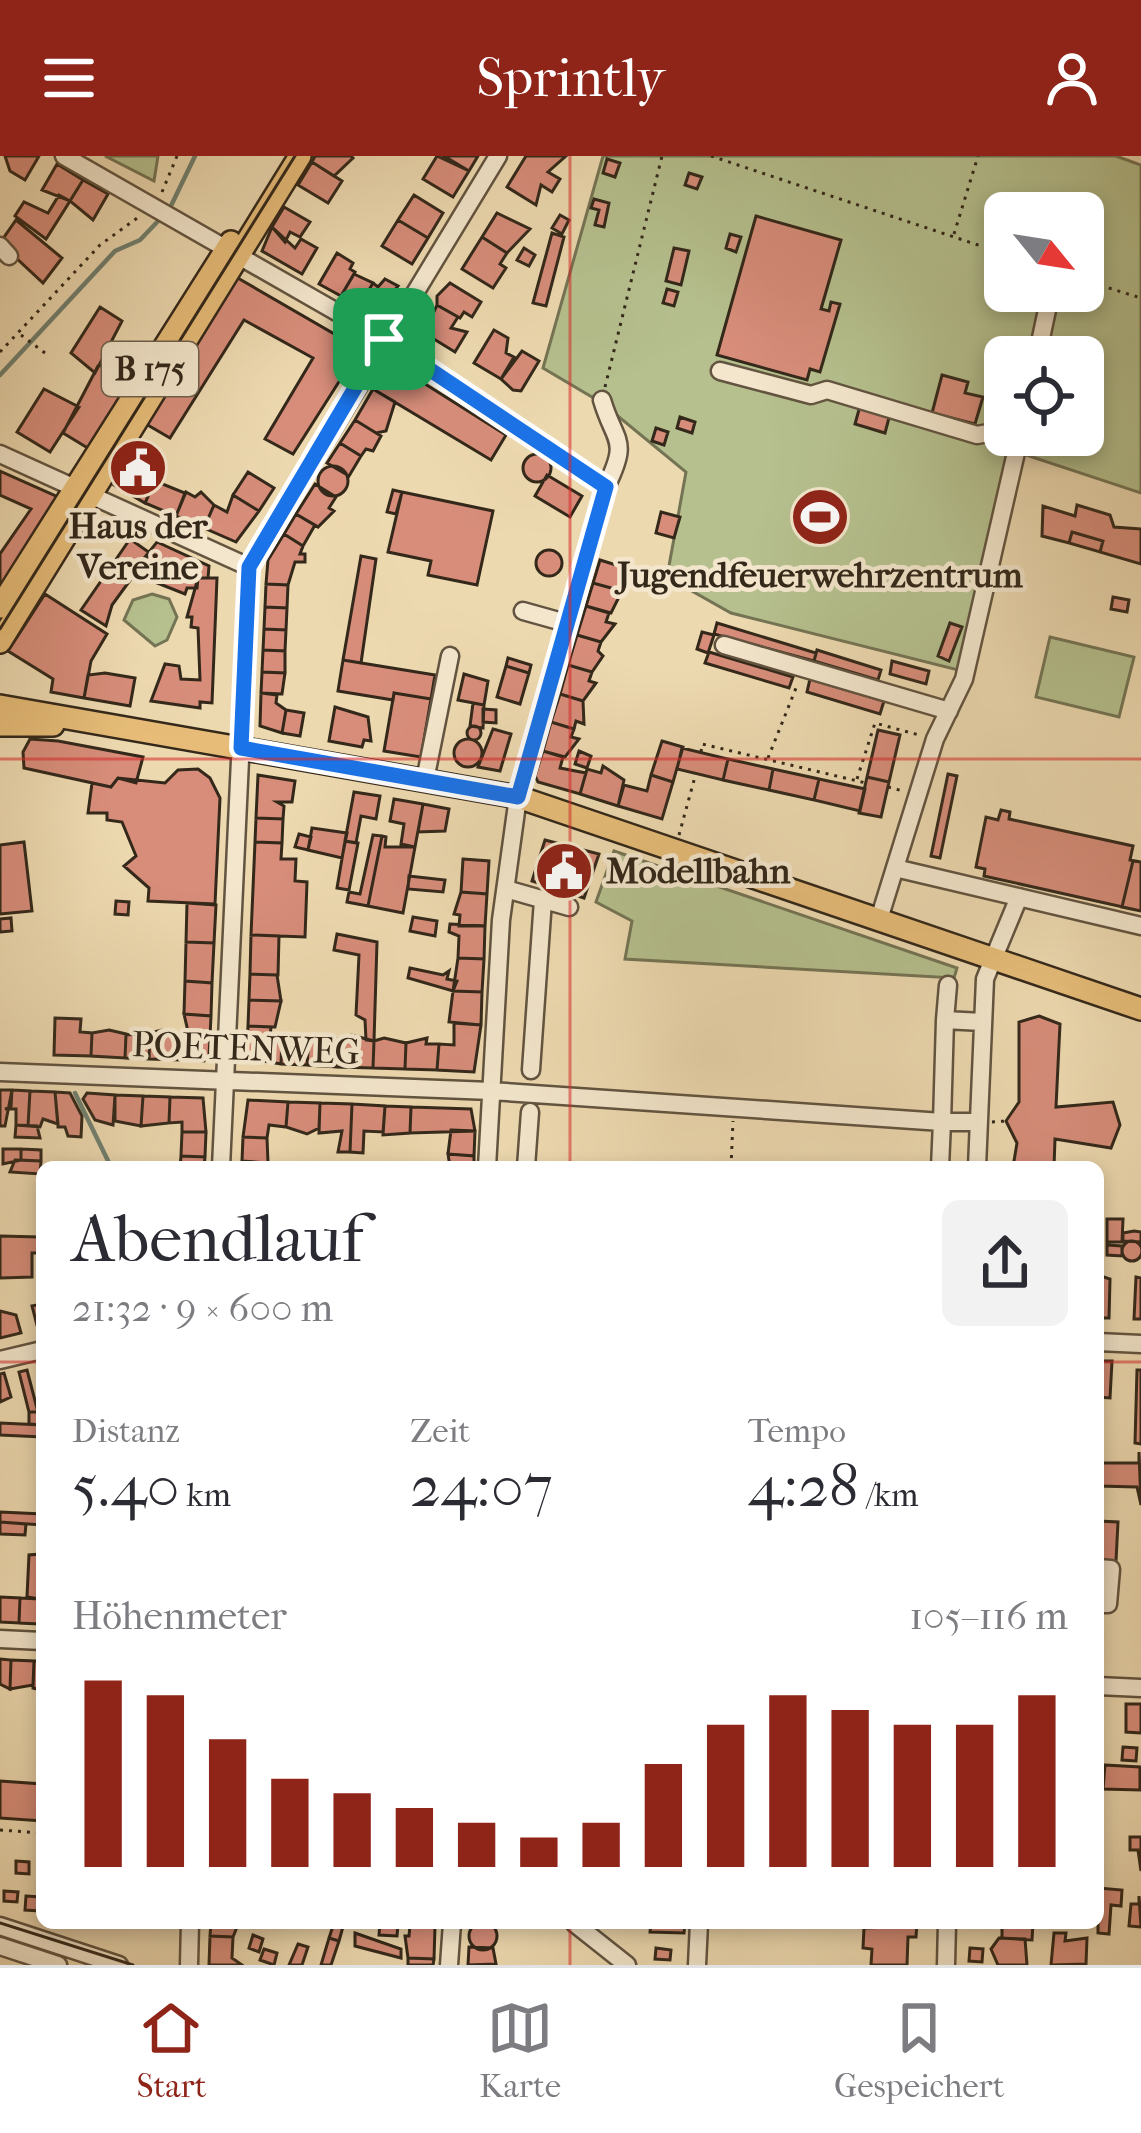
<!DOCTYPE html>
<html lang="de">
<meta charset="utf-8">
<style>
:root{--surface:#fff;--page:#f2f2f3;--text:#2b2b33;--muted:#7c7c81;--line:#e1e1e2;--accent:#8f2418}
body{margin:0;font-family:"IM FELL French Canon",serif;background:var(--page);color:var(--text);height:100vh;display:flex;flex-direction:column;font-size:45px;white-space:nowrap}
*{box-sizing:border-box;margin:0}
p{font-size:39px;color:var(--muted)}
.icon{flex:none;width:66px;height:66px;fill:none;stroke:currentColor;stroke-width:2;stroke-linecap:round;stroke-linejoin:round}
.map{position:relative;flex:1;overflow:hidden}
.panel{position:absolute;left:36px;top:1005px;width:1068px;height:768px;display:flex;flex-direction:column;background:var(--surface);border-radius:18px;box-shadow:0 6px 18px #0003}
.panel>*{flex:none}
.needle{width:78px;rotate:120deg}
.fabs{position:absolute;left:984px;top:36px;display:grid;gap:24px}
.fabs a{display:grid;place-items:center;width:120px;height:120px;border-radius:18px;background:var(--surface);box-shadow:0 6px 18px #0003;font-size:60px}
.pin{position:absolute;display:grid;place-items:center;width:102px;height:102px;color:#fff;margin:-51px;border-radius:24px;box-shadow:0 6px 18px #0006}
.round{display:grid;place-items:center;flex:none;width:126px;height:126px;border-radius:18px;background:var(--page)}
.overview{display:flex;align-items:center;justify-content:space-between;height:204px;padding:0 36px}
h1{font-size:66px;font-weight:600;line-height:90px}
.figures{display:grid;grid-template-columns:repeat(3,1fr);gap:18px;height:204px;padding:12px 36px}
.figures div{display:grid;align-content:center}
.figures b{font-size:60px;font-weight:600}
.figures small{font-size:33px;font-weight:400}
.figures p{font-size:33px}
.chart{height:336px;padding:24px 36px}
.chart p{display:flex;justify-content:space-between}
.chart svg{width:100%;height:216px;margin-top:12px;stroke:var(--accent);stroke-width:6}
header{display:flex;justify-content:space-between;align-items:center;height:156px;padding:0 36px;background:var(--accent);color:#fff;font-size:54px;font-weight:600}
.dock{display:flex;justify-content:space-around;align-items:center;height:168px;border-top:3px solid var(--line);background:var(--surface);font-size:33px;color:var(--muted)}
.dock a{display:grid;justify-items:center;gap:6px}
.dock .active{color:var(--accent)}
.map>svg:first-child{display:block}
.green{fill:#b5c08e;stroke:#747454;stroke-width:3}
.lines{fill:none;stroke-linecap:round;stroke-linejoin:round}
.stream{stroke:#708070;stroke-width:4.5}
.building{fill:#d78d7a;stroke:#33281a;stroke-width:3}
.minor-casing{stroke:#625440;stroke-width:21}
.major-casing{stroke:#33281a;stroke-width:26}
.path{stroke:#33281a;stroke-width:3;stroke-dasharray:3 6;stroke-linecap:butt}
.minor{stroke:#f3e6cc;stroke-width:16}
.major{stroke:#e6bc78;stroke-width:21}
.tram{stroke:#33281a;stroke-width:3}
.route-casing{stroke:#fff;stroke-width:24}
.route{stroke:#1a73e8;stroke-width:15}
.grid{fill:none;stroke:#d62828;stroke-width:3;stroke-opacity:0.55}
.labels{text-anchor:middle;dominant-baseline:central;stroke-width:9;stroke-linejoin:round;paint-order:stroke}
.shield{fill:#f3e6cc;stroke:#6d614f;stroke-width:3}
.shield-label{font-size:33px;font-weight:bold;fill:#33281a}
.poi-label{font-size:36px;font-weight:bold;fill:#33281a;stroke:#f3e6cc}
.street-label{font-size:36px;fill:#33281a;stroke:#f3e6cc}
</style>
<header><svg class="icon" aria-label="menu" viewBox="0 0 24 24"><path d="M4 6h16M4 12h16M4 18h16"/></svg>Sprintly<svg class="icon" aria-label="person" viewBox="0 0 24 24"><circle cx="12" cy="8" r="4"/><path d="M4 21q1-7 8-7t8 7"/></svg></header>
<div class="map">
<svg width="1141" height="1809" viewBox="0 0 1141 1809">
<rect width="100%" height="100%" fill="#edd9b0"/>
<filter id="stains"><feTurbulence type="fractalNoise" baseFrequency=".00167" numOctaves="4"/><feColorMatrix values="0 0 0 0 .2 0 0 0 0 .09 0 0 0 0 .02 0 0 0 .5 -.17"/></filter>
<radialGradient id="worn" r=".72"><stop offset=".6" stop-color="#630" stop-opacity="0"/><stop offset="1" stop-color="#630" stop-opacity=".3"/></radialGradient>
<path class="green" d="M105 0H158L154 25Z
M603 0H1116L1141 9V337L1020 297 1024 279H1083V201H1042L1058 135H1083V57H1005V135H1046L1031 201H1005V279H1013L958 514 731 457 667 421 686 316 602 247 543 212Z
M152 438 169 443 177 461 167 484 155 490 124 464 133 444Z
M1050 481 1134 501 1119 561 1036 541Z
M614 695 957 812 954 822 625 803 632 765 596 746Z"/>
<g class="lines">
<path class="stream" d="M169 54 195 0
M0 219 115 95 140 84 161 62
M75 937 111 1011"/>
</g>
<path class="building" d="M5 0H39L25 24 10 15Z
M315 0H351L353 2 334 20 312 6Z
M437 0 469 15 453 41 423 23Z
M444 0H478L469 15Z
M526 0H566L548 16 560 23 552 36 541 29 536 49 507 31Z
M607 3 620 7 615 21 603 17Z
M312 6 342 25 328 47 298 29Z
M57 8 83 24 70 45 42 34Z
M689 17 702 21 697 33 685 29Z
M83 24 108 38 93 64 70 45Z
M59 39 70 45 46 83 15 60 24 46 48 57Z
M414 39 443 57 428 82 398 64Z
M594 43 609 47 604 71 595 69 599 54 591 52Z
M284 51 310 66 300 81 290 76 285 86 272 71Z
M497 57 530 73 507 97 482 81Z
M560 59 569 64 562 78 552 72Z
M756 60 841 84 821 153 829 155 831 146 840 148 820 216 810 213 807 224 717 199Z
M16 64 62 102 43 127 0 87Z
M398 64 428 82 412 108 382 90Z
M272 71 295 92 301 83 317 92 302 118 262 95Z
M552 77 564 81 546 150 533 147Z
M730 78 741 81 736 96 726 92Z
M482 81 507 97 500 108 506 112 493 132 462 113Z
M524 92 535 99 529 110 517 104Z
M674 92 689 95 681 129 666 125Z
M337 97 353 107 350 113 355 116 341 140 319 128Z
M354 118 373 127 359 151 341 140Z
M236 121 355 190 356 199 293 298 265 283 313 202 244 164 170 282 146 268Z
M385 123 398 130 374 160 359 151 373 127 378 131Z
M450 127 481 146 472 161 464 156 460 162 437 149V140Z
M667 133 678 136 674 150 663 147Z
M437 149 458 161 451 172 467 176 455 196 424 177Z
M100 151 122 165 95 217 71 197Z
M494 174 508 182 506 197 514 201 501 223 474 207Z
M522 195 539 205 521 235 513 234 501 223Z
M109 209 134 225 91 294 63 277 98 210Z
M395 209 506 279 491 304 373 233 387 210Z
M942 219 968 226 965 237 983 241 975 268 932 257Z
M44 233 79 251 50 296 17 276Z
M373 233 395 246 386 275 376 277 355 264Z
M860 250 890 258 885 277 855 268Z
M680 261 695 266 692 277 677 272Z
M355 264 381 280 373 295 366 293 361 300 340 287Z
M656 272 668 276 664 289 652 285Z
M340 287 361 300 349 320 327 307Z
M137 291 158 303 147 321 155 325 145 347 114 329Z
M523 312a14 14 0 1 1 28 0a14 14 0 1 1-28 0Z
M318 325a15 15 0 1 1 30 0a15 15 0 1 1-30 0Z
M0 315 58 341 0 438V398L31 353 0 339Z
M248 316 274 332 259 355 233 339Z
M547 319 582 340 570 361 535 340Z
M155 325 185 337 176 360 145 347Z
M315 328 336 341 329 352 334 355 318 371 296 358Z
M393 334 402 336 396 358 387 356Z
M186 336 195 341 201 336 214 349 204 372 176 360Z
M402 336 493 355 477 429 428 419 431 405 388 396Z
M233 339 259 355 236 386 204 372 214 349 227 356Z
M1077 349 1110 359 1114 371 1141 373V408L1100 396 1103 385 1072 376 1069 387 1042 380 1043 350 1075 360Z
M661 356 680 361 674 382 656 377Z
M296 358 315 369 303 390 284 378Z
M1072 376 1103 385 1100 396 1069 387Z
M284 378 303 390 300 398H305V406H295L288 429 266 428 268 404Z
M130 383 150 397 112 449 106 470 81 454Z
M157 386 209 410 208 422H198L197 432H187L185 438 132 417Z
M536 407a13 13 0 1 1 26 0a13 13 0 1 1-26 0Z
M361 400 376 403 361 507 343 504Z
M600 404 629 413 622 435 593 427Z
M647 418 666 423 664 433 644 427Z
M198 422H217L212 547 200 546V552L151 545 165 508 179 510 181 523 200 524 198 472 191 471 192 461H187Z
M593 427 622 435 611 457 586 450Z
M266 428 288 429 287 452 265 451Z
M45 438 107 478 91 505 84 542 51 536 53 523 8 495Z
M1113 441 1129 444 1127 456 1111 453Z
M586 450 609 457 606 466 615 468 601 486 577 479Z
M265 451 287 452 286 474 264 473Z
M717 467 816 497 814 505 714 478Z
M950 467 962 471 949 505 938 500Z
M264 473 286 474 285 495 263 494Z
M702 476 714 479 708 497 697 493Z
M577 479 601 486 598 495 603 500 592 516 568 509Z
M263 494 285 495V517L262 516Z
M817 494 881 514 878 524 814 505Z
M709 496 793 521 789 532 705 507Z
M508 502 531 509 529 517 506 510Z
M343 504 435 519 431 543 394 537 393 544 338 535Z
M892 505 929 515 926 528 890 518Z
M568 509 592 516 589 525 596 527 583 545 560 538Z
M506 510 529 517 520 548 497 541Z
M262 516 285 517 282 538 261 537Z
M105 517 135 522 130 550 84 542 88 519Z
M464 518 488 525 484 549 458 544Z
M810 523 884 545 880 558 807 536Z
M261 537 277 539 276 547 286 554 282 577 260 570Z
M394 537 431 543 421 601 384 595Z
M560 538 583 545 584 568 576 565 574 573 551 566Z
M473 547 484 549 483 572 470 570Z
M335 551 368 561 371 585 364 584 362 591 329 585Z
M483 553 496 554V567L483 566Z
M286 554 304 557 300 580 282 577Z
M551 566 574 573 571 581 579 583 565 601 543 595Z
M467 577a7 7 0 1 1 14 0a7 7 0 1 1-14 0Z
M493 573 511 578 500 615 478 611Z
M878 574 900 579 889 626 867 621Z
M30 583 58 585 143 601 136 627 118 622 111 631 24 612 23 596Z
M454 597a14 14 0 1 1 28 0a14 14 0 1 1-28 0Z
M662 585 683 591 673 626 651 619Z
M682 592 728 603 723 624 677 613Z
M543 595 563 601 560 612 586 617 580 638 538 626 535 620Z
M579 595 591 600 587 612 575 608Z
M728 603 773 613 769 634 723 624Z
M603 610 624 624 618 650 580 638 587 613 601 617Z
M198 613 210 622 220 642 215 748 148 745 149 732 124 710 136 700 122 666 107 664V657H88L92 627 111 631 118 622 165 627 178 614Z
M773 613 819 623 814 644 769 634Z
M948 618 957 620 940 702 931 700Z
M258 619 295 625 292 646H277L284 650 283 663 256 662Z
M651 619 673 626 662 663 618 650 624 629 647 635Z
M867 621 889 626 881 661 859 657Z
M819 623 865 633 860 655 814 644Z
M354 636 380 640 376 663 361 660 356 687 345 685Z
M394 643 423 648 415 691 401 688 404 668 390 665Z
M423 648 449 653 445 675 418 676Z
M1001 654 1010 656 1009 663 1133 690 1130 704 1141 706V755L984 720 985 713 976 711 986 661 998 664Z
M256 662 283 663 282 687 255 686Z
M312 672 347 677 342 702 308 694Z
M299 678 311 681 308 694 295 691Z
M373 679 382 680 368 750 347 746 349 736 360 738Z
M382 680 386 681 385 691H415L403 757 368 750Z
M545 684 599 698 584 742 558 733 563 721 552 717 548 730 532 725Z
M345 685 358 687 349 734 337 732Z
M24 686 32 755 0 758V689Z
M255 686 282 687 281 703H296L295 725 307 726 305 781 251 779Z
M463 703 489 705 487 738 461 736Z
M1133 705 1141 706V755L1122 751Z
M409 720 445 724 443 736 408 733Z
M461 736 487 738 485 770H459L460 759 454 758Z
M116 745 129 746 128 759 115 758Z
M187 747 216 749 214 787 186 786Z
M413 761 437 765 435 780 410 775Z
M11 762 12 775 0 776V763Z
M450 768 485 770 484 803 458 802 459 780 449 776Z
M337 778 377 786 374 885 366 884 365 864 356 859 359 799 334 794Z
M251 779 279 780 278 819 250 818Z
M186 786 214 787 212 827 185 825Z
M458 802 484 803 482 836 453 835Z
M410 812 443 819 449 815 447 823 457 825 453 835 408 822Z
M250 818 277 819 281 845 249 844Z
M185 825 212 827 211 860 184 858Z
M453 835 482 836 481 869 449 866Z
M249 844 281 845 275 871 248 870Z
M184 858 211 860 209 901 204 905 181 904 182 879 189 880Z
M1039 860 1060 868 1056 951 1113 946 1120 969 1111 992 1055 983 1054 1011H1013L1017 987 1006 965 1019 946V866Z
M55 862 81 863 80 876 92 877 91 900 54 899Z
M454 867 481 869 474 916 437 914 439 888 454 889Z
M248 870 271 871 270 881 282 882 281 908 246 902Z
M109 874 126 878 125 902 91 900 92 877Z
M162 874 182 878 181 904 149 903 150 877Z
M150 877 149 903 125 902 126 879Z
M351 879 374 885 373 912 336 911 338 883Z
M309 881 338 883 336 911 307 909Z
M309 881 307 909 281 908 282 882Z
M384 882 406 887 405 913 373 912 374 885Z
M427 882 426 888H439L437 914 405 913 406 887Z
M0 934H12L5 970H0Z
M12 934 30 935 28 970 16 969V953H5L11 951Z
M30 935 55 936 58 968 43 963 40 971 28 970Z
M55 936 70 937 82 960 81 981 68 980 65 971H58Z
M87 937 115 939 113 969 95 964 83 943Z
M115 939 143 940 141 970 115 965Z
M143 940 170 941 169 967 141 970Z
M170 941 203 942 206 976H182V966L169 967Z
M248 944 288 946 286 971 269 969 267 982 243 981Z
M288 946 320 947 319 972 307 978 286 971Z
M320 947 352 948 350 996H338L342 975 319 977Z
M352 948 385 950 383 976 364 975 363 997 350 996Z
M385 950 411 951 410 977 383 979Z
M411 951 471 953 475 975 410 977Z
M16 969 37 970 40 982 15 981Z
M451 974 475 975 474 1000 448 998Z
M182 976H206L205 1001 181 1000Z
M243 981 267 982 268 1007 242 1005Z
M3 993H21V1004L3 1008Z
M21 993 41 994V1005L21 1004Z
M448 998 474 1000V1011H450Z
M181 1000 205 1001 204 1011H180Z
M15 1004 41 1005 40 1018 10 1016Z
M1107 1063H1123L1122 1086H1107Z
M1134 1075 1141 1076V1086L1123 1085V1077Z
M0 1080 39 1081V1097H32V1121L0 1122Z
M1122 1095a10 10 0 1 1 20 0a10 10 0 1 1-20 0Z
M1107 1089 1122 1090V1100L1107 1099Z
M1098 1119 1110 1123 1109 1162H1098Z
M1136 1121 1141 1122V1163H1134Z
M42 1148V1172L38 1173 32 1150Z
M0 1155 16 1159 21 1177 0 1182Z
M1098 1205H1112L1110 1242 1098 1241Z
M27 1214 38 1256H29L19 1216Z
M1137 1214H1141V1288L1135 1287Z
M4 1217 11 1241 0 1246V1218Z
M29 1256H42V1269L29 1268Z
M0 1267 42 1269V1281L0 1279Z
M1139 1296 1141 1349 1137 1331 1098 1330V1307H1139Z
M0 1356 42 1358V1369L0 1366Z
M1098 1365 1118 1366 1116 1405H1098Z
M0 1366 26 1368 25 1379 0 1378Z
M42 1398 40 1443 27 1441 29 1399Z
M0 1441 20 1442 19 1467 0 1466Z
M20 1442 40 1443 39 1468 19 1467Z
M0 1503 11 1504 10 1533 0 1528Z
M11 1504 34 1505 33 1529 10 1533Z
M34 1505H42L41 1534 33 1532Z
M1126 1548H1141V1577L1126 1576Z
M1123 1591 1137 1592 1136 1605 1122 1604Z
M1105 1609 1140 1611V1634L1103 1633Z
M0 1625 42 1628V1665L0 1662Z
M1130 1681H1141V1715L1138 1694H1130Z
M16 1705 29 1706V1718L16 1717Z
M1098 1732 1122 1734 1121 1750 1111 1749 1109 1778 1098 1777Z
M4 1735 18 1736 17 1746 4 1745Z
M26 1740 40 1741 39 1755 25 1754Z
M1139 1740 1141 1771 1129 1770 1131 1748H1139Z
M469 1780a14 14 0 1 1 28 0a14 14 0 1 1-28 0Z
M211 1767H237V1771L233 1781 210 1780Z
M334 1767H344L339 1785 329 1782Z
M380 1767 398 1768 397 1780 379 1779Z
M651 1767H685L684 1777 650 1776Z
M891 1767H917L916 1781H908L907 1809H871L872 1793 863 1792 864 1772 891 1771Z
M1002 1767H1033L1032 1784 1002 1782Z
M410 1769 435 1770 434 1803 408 1802 405 1780H409Z
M355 1777 401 1793V1802L355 1790Z
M1054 1777H1066L1065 1785 1087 1782 1086 1808 1051 1809Z
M253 1779 263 1783 259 1796 249 1792Z
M210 1780 233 1781 232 1802 242 1809H209Z
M329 1782 339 1785 331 1809H321Z
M999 1782 1025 1783 1027 1809H998L991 1793Z
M298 1788 308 1791 302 1809H289Z
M469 1791 493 1792 496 1808 468 1809Z
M656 1792 671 1794 670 1804 655 1803Z
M970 1792 983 1793 982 1806 969 1805Z
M264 1793 277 1797 274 1809 260 1804Z
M408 1802 434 1803 433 1809H408Z"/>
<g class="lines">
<g class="minor-casing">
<path id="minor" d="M64 0 384 183 606 331
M0 90 9 100
M1037 201 1051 135
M720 215 811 239 827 234 977 279 1005 274
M0 298 249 411
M523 455 566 467
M724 489 949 555
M425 624 450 500
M895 712 1141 770
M506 733 569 751
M880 760 935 583 964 523 1020 279
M948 829 945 864 982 866
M531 914 543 744
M0 916 491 935 942 966 945 864
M221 1011 249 411 498 0
M487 1011 501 764 518 641 606 331C630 282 615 288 602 244
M526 1011 530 956
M940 1011 942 966H978
M977 1011 985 823 1019 741
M1098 1186 1141 1188
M0 1204 42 1194
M1098 1412 1111 1413 1108 1448H1098
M0 1483 42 1485
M1098 1530 1141 1532
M574 1767 627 1809
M0 1770 119 1809
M0 1790 58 1809
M189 1809 190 1767
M449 1809 452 1767
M697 1809 699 1767
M946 1809 947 1767"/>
</g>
<g class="major-casing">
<path id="major" d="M0 451 231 86
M0 486 300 0
M0 550 518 641 1141 853
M0 569H53"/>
</g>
<path class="path" d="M711 0 1005 98
M162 36 177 0
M954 78 978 0
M1083 124 1141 142
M21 179 49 200
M0 196 100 89 140 60
M605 231 662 0
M701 596 702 588 866 627
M768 602 798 527
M857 623 875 567 919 579
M888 631 903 635
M679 679 696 617
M992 966 1006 965
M731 1011 733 965
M38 1067H42
M0 1674 42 1677"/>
<use href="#minor" class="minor"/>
<use href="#major" class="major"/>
<path class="tram" d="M0 473 295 0
M0 1767 133 1809"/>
</g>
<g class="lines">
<g class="route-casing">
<path id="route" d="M384 183 606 331 518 641 241 592 249 411Z"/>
</g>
<use href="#route" class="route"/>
</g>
<path class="grid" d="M570 0V1011M0 603H1141M0 1206H42M1098 1206H1141M570 1767V1809"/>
<defs>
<g id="civic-disc" transform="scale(3)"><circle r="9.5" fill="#8f2418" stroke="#f3e6cc"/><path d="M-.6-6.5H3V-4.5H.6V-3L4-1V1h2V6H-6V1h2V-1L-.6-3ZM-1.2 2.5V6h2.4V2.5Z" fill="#fff"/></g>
<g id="stadium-disc" transform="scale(3)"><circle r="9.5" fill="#8f2418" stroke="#f3e6cc"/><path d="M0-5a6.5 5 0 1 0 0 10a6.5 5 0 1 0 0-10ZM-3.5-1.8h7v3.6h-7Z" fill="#fff"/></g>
</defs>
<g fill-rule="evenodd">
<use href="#civic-disc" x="138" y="312"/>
<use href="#stadium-disc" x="820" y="361"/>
<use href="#civic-disc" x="564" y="715"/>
</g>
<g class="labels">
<rect class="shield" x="102" y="186" width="96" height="54" rx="9"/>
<g class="shield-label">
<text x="150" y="213">B 175</text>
</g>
<g class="poi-label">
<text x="138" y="370">Haus der<tspan x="138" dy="41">Vereine</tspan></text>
<text x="820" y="419">Jugendfeuerwehrzentrum</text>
<text x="606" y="715" text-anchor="start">Modellbahn</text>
</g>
<g class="street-label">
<text transform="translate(246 892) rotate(2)">POETENWEG</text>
</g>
</g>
<rect width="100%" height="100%" filter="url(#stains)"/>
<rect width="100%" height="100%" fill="url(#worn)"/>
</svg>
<div class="fabs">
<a><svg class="needle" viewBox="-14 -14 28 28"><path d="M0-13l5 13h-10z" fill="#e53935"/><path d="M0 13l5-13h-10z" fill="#7c7c81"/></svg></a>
<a><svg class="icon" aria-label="locate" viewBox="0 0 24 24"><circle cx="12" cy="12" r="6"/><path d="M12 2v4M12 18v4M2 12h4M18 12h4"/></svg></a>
</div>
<div class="pin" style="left:384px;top:183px;background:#1e9e55"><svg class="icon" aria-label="arrive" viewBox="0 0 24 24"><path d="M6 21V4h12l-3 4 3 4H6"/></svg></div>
<section class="panel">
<div class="overview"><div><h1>Abendlauf</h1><p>21:32 · 9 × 600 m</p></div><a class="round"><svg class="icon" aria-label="share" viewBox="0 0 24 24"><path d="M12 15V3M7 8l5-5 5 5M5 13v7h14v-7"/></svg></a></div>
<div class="figures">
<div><p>Distanz</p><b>5.40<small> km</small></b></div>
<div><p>Zeit</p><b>24:07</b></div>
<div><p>Tempo</p><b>4:28<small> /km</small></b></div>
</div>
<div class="chart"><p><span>Höhenmeter</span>105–116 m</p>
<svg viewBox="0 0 160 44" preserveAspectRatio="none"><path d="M5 44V6M15 44V9M25 44V18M35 44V26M45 44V29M55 44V32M65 44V35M75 44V38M85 44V35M95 44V23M105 44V15M115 44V9M125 44V12M135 44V15M145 44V15M155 44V9"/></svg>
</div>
</section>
</div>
<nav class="dock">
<a class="active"><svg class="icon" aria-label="home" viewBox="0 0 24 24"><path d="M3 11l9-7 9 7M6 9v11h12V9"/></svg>Start</a>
<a><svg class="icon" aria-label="map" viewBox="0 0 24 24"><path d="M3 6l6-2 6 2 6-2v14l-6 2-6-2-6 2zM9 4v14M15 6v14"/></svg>Karte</a>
<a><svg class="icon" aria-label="saved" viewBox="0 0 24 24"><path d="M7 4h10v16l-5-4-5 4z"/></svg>Gespeichert</a>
</nav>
